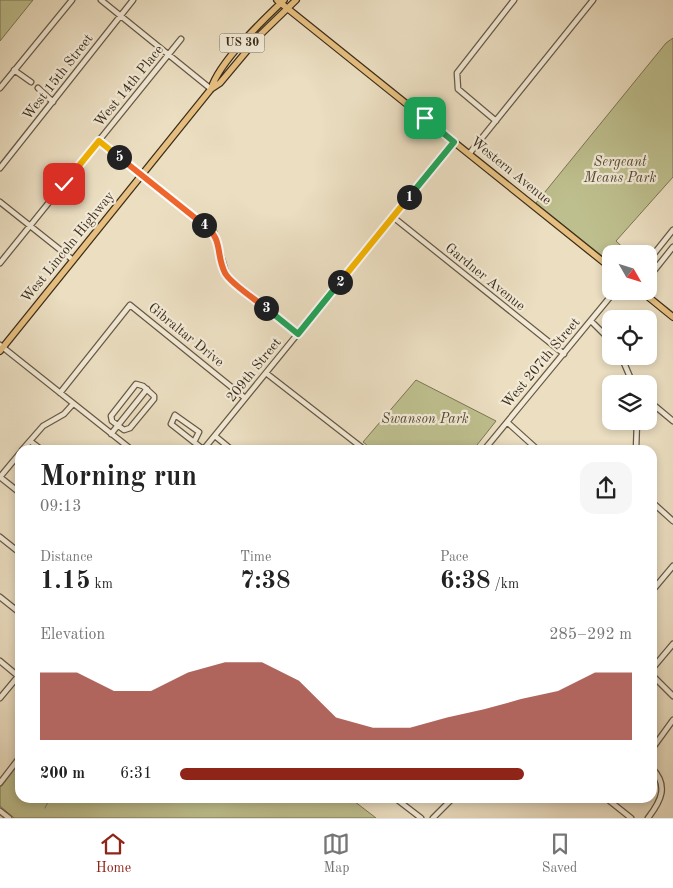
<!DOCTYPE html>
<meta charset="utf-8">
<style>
:root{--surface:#fff;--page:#f6f6f6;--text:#222;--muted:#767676;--line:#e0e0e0;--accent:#8f2418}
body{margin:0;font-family:"Old Standard TT",serif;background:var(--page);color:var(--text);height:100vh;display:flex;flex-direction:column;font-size:19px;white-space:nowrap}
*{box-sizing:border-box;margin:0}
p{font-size:16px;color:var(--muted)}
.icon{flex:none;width:28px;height:28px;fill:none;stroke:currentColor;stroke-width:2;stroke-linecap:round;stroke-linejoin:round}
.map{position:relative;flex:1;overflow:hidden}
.drawer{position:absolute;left:15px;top:445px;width:642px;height:358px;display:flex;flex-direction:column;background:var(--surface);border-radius:15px;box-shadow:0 2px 8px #0003}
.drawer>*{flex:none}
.needle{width:32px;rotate:129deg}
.tools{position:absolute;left:602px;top:245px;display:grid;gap:10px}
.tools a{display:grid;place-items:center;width:55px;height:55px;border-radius:10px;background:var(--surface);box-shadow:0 2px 8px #0003;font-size:25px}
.pin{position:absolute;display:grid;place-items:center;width:42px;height:42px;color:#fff;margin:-21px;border-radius:10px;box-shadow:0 2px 8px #0006}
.km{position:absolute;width:25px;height:25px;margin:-12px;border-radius:50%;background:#222;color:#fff;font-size:14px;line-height:25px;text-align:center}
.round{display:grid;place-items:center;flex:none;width:52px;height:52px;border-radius:15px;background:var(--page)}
.summary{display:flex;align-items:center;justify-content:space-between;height:85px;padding:0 25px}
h1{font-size:28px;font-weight:700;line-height:38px}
.metrics{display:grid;grid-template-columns:repeat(3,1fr);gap:8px;height:85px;padding:5px 25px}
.metrics div{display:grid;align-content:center}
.metrics b{font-size:25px;font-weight:700}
.metrics small{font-size:14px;font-weight:400}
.metrics p{font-size:14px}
.chart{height:140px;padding:10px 25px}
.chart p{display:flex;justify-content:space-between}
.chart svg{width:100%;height:90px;margin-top:5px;fill:var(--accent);opacity:.7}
ul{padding:0 25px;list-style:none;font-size:16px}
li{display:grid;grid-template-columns:80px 60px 1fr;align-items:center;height:38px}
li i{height:12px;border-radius:6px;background:var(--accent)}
.menu{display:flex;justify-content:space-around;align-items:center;height:70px;border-top:1px solid var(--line);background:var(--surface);font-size:14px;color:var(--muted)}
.menu a{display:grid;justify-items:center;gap:2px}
.menu .active{color:var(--accent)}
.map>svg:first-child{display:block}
.green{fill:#bebf8e;stroke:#7c7654}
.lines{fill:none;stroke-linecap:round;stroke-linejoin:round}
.stream{stroke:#738279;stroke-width:1}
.minor-casing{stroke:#675944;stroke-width:7}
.major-casing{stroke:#3b2d1a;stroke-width:8}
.minor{stroke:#f2ead7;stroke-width:4.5}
.major{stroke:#e6bf80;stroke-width:5.5}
.split-1-casing{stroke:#fff;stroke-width:10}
.split-2-casing{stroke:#fff;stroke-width:10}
.split-3-casing{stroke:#fff;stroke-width:10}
.split-4-casing{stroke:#fff;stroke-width:10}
.split-5-casing{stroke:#fff;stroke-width:10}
.split-6-casing{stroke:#fff;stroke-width:10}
.split-1{stroke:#22a559;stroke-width:6}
.split-2{stroke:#f5b400;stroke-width:6}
.split-3{stroke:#22a559;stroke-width:6}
.split-4{stroke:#f0652b;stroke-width:6}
.split-5{stroke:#f0652b;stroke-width:6}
.split-6{stroke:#f5b400;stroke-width:6}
.labels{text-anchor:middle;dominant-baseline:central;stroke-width:4.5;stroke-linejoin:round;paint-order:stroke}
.shield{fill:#f2ead7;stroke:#726653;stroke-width:1}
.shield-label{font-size:12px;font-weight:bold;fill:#3b2d1a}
.street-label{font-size:14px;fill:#3b2d1a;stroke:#f2ead7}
.park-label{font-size:14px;font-style:italic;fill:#554a31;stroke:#f2ead7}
</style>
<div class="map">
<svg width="673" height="818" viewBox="0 0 673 818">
<rect width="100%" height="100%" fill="#ebdec1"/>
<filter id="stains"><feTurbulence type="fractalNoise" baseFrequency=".004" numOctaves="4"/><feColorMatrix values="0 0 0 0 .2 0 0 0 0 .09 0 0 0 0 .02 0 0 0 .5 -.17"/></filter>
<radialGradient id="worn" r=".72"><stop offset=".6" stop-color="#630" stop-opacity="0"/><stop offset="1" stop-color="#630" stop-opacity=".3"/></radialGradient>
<path class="green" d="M0 0H33L0 41Z
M673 38V177L616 241 630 254H611V263L536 203 666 43Z
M416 380 496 421 473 450H373L363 442Z
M20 761V798H350L376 818H14L0 806V785Z"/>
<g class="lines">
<path class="stream" d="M45 808 50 798"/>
<g class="minor-casing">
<path id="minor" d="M101 0 211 89
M14 70 31 82
M0 88 72 0
M38 88 53 102
M496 121 458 89 457 73 514 0
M99 141 214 232 227 276 297 334
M469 154 593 0
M0 168 133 0
M0 202 73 260
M393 217 564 354
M649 260 673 230
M0 263 181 39
M649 277 673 247
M591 321 611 341
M0 345 132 450
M621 356 633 384
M266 373 365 450
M136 384 143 386 154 396V399L130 428 124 430 112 421 111 416Z
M60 393 130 305 245 398
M649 401 673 421
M507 422 538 450
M111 434 147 389
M215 436 232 450
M30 441 42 450
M194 442 199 432 175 415 171 424 204 450
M22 450 43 426 64 414 73 404
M203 450 454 142
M484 450 615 291
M636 450 637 421
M0 477 20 453
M0 477 20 493
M652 502 673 521
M0 537 20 553
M652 591 673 566
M0 597 20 613
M0 661 18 676
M652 669 673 644
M652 675 673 696
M0 698 20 674
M652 749 673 720
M0 783 20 757
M395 798 421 818
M606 798 631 818
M0 811 9 818
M433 818 453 798
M648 818C661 801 669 786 652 768"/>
</g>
<g class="major-casing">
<path id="major" d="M277 0 611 268
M211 89C219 62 263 20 284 0
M641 291 673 317
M0 351 211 89 220 83 261 34 296 0"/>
</g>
<use href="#minor" class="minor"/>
<use href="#major" class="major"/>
</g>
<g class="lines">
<g class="split-1-casing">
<path id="split-1" d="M409 197 454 142 425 118"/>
</g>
<g class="split-2-casing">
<path id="split-2" d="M340 282 409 197"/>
</g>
<g class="split-3-casing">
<path id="split-3" d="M266 308 298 334 340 282"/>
</g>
<g class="split-4-casing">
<path id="split-4" d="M204 225C224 240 215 253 225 273 230 283 256 300 266 308"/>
</g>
<g class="split-5-casing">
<path id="split-5" d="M119 157 204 225"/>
</g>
<g class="split-6-casing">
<path id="split-6" d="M64 184 99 141 119 157"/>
</g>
<use href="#split-1" class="split-1"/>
<use href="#split-2" class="split-2"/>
<use href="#split-3" class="split-3"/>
<use href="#split-4" class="split-4"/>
<use href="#split-5" class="split-5"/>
<use href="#split-6" class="split-6"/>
</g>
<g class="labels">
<rect class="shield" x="219.5" y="33.5" width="45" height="19" rx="4"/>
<g class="shield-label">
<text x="242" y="43">US 30</text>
</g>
<g class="street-label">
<text transform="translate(58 77) rotate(-52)">West 15th Street</text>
<text transform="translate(129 86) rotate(-51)">West 14th Place</text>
<text transform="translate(511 171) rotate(39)">Western Avenue</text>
<text transform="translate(68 247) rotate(-51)">West Lincoln Highway</text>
<text transform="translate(485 277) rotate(39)">Gardner Avenue</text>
<text transform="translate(186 335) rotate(39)">Gibraltar Drive</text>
<text transform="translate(541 363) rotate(-50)">West 207th Street</text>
<text transform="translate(254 370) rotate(-51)">209th Street</text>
</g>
<g class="park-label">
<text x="620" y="162">Sergeant<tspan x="620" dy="16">Means Park</tspan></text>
<text x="425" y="419">Swanson Park</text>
</g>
</g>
<rect width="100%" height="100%" filter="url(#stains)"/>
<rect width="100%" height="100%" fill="url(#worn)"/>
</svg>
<div class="tools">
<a><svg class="needle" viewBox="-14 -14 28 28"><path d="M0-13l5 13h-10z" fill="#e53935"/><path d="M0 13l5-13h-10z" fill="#767676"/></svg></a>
<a><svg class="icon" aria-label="locate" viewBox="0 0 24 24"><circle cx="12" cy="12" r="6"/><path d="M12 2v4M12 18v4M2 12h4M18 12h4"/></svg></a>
<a><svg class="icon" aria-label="layers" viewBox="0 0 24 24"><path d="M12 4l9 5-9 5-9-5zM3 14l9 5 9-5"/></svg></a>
</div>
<div class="pin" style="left:425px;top:118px;background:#1e9e55"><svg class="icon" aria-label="arrive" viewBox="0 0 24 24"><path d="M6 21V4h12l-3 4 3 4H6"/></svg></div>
<div class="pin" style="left:64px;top:184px;background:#d93025"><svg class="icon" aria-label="check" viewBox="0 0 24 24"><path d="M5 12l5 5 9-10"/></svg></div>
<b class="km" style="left:409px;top:197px">1</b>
<b class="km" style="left:340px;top:282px">2</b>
<b class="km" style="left:266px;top:308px">3</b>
<b class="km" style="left:204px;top:225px">4</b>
<b class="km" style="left:119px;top:157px">5</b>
<section class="drawer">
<div class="summary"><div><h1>Morning run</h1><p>09:13</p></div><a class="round"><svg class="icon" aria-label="share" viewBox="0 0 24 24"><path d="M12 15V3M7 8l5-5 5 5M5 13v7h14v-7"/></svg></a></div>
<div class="metrics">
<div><p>Distance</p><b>1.15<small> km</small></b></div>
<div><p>Time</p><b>7:38</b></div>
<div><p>Pace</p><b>6:38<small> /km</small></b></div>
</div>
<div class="chart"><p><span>Elevation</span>285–292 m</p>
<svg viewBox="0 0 160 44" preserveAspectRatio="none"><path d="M0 44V11L10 11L20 20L30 20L40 11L50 6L60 6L70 15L80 33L90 38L100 38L110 33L120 29L130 24L140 20L150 11L160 11V44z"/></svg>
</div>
<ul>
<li><b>200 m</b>6:31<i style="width:76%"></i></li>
</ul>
</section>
</div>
<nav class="menu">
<a class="active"><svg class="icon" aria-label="home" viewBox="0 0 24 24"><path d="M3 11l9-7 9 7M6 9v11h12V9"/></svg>Home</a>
<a><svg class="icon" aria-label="map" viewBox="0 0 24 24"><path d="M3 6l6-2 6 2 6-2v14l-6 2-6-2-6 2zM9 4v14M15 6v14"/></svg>Map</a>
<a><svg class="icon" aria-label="saved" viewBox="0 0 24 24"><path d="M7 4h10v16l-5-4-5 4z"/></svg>Saved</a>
</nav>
